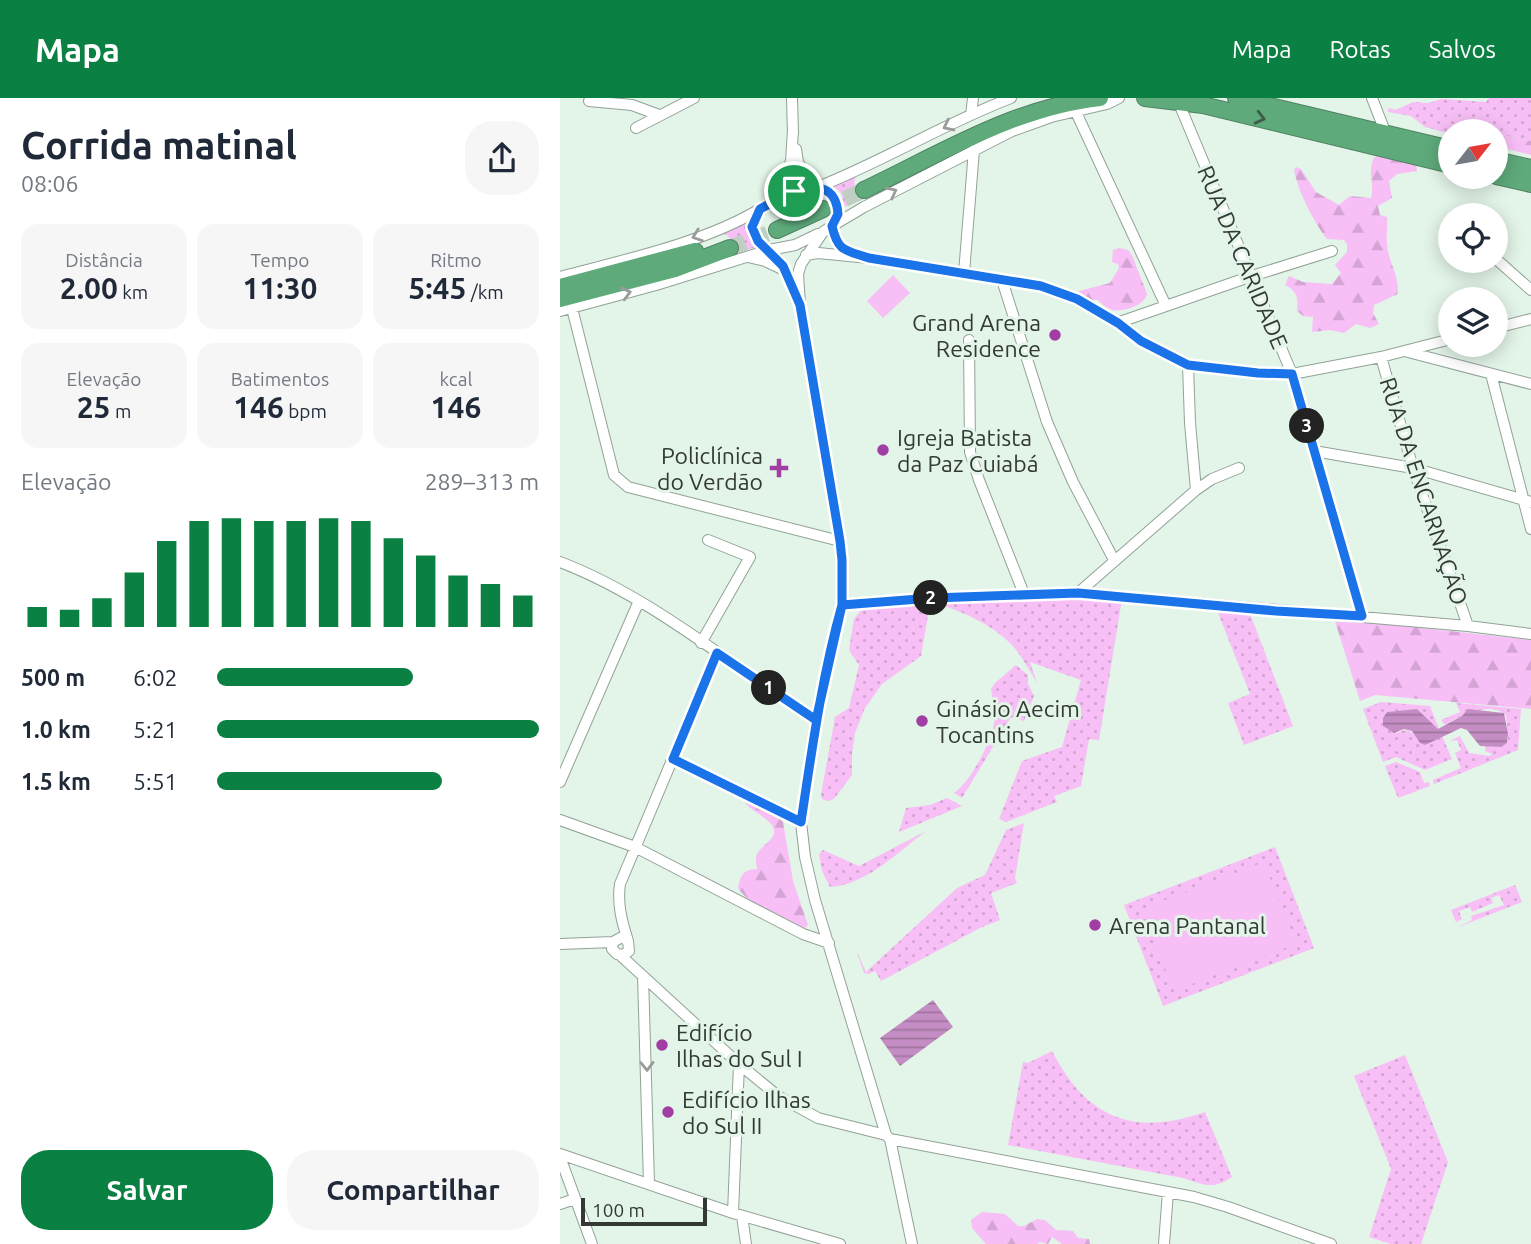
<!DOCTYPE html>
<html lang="pt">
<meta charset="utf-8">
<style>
:root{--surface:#fff;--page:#f6f6f7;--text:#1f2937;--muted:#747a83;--accent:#0b8043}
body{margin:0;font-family:Ubuntu,sans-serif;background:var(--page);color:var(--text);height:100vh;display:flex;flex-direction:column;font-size:26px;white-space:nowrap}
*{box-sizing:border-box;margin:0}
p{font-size:23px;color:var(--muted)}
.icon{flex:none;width:38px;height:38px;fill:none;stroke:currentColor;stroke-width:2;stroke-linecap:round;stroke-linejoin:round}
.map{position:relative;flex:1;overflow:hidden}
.details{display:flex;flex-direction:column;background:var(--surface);width:560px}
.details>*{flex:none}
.needle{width:46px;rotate:59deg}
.fabs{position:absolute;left:878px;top:21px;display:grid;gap:14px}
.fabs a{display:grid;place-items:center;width:70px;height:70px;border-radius:50%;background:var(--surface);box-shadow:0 4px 18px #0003;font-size:35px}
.scale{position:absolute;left:21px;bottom:18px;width:126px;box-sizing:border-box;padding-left:7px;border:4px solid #333935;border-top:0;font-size:19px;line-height:24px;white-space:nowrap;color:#333935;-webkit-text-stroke:5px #e3f4e8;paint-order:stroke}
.pin{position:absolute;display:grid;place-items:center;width:60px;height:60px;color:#fff;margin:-30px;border:4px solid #fff;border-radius:50%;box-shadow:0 2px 7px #0007}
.km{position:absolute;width:35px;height:35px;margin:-18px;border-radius:50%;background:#222;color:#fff;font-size:19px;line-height:35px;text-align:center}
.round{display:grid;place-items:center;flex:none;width:74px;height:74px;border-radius:28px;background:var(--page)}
.overview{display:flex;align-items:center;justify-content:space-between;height:119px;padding:0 21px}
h1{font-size:38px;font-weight:600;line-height:52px}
.stats{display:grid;grid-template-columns:repeat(3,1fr);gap:10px;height:119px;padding:7px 21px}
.stats div{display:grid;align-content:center;border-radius:18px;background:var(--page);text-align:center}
.stats b{font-size:30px;font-weight:600}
.stats small{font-size:19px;font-weight:400}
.stats p{font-size:19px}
.chart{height:196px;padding:14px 21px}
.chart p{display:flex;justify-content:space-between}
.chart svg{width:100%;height:126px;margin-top:7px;stroke:var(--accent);stroke-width:6}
.button{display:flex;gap:14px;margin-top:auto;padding:14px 21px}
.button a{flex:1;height:80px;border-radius:28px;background:var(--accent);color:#fff;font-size:28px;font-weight:600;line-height:80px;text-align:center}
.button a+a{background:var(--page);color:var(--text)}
ul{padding:0 21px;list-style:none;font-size:23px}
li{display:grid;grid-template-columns:112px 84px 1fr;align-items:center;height:52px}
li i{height:18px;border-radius:9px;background:var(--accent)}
header{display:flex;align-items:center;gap:42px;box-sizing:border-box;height:98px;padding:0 35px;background:var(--accent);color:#fff}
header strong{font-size:33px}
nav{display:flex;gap:38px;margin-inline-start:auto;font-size:24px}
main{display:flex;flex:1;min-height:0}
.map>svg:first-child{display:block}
.grass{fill:url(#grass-dots)}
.forest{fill:url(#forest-firs)}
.pitch{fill:#f7bff6}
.water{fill:url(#water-rules)}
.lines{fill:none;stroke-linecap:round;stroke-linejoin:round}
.highway-tunnel{stroke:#c0cfc4;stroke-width:16;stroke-dasharray:16 8;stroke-linecap:butt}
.minor-casing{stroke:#92a297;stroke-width:12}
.highway-casing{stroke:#4f8262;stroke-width:18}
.minor{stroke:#fff;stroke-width:10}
.highway{stroke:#5eaa7b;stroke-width:16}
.oneway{stroke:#405b4a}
.oneway2{stroke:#999c9a}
.route-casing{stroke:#fff;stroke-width:14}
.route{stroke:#1a73e8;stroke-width:9}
.poi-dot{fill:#a13ea4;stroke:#e3f4e8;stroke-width:2.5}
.labels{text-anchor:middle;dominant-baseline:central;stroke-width:6;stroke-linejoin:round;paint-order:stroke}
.street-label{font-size:23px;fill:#333935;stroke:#e3f4e8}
.poi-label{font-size:23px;fill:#333935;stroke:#e3f4e8;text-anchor:start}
</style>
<header>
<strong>Mapa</strong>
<nav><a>Mapa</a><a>Rotas</a><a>Salvos</a></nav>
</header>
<main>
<section class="details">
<div class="overview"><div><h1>Corrida matinal</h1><p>08:06</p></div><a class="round"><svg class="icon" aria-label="share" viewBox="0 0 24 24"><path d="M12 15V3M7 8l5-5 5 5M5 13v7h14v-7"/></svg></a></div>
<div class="stats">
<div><p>Distância</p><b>2.00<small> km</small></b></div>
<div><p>Tempo</p><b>11:30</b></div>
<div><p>Ritmo</p><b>5:45<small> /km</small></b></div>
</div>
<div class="stats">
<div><p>Elevação</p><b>25<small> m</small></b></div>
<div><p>Batimentos</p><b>146<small> bpm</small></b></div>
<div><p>kcal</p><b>146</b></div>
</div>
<div class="chart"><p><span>Elevação</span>289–313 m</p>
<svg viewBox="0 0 160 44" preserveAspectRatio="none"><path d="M5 44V37M15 44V38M25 44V34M35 44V25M45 44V14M55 44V7M65 44V6M75 44V7M85 44V7M95 44V6M105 44V7M115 44V13M125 44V19M135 44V26M145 44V29M155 44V33"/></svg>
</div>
<ul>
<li><b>500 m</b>6:02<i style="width:61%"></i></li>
<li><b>1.0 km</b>5:21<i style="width:100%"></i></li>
<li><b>1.5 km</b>5:51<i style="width:70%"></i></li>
</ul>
<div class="button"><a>Salvar</a><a>Compartilhar</a></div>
</section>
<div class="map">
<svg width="971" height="1146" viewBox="0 0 971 1146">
<defs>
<pattern id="grass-dots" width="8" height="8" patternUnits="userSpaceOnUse" patternTransform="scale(1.75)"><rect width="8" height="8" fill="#f7bff6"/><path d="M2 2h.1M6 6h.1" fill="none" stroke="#d4a5d4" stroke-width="1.8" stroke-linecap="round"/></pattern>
<pattern id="forest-firs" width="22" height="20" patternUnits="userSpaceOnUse" patternTransform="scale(1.75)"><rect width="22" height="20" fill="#f7bff6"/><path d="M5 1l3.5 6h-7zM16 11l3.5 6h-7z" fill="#d4a5d4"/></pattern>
<pattern id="water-rules" width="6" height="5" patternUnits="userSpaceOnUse" patternTransform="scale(1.75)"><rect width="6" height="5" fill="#c48dc3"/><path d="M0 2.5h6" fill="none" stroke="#a0749f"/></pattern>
</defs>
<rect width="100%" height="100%" fill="#e3f4e8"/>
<path class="grass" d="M929 0H971V43L936 36V33H891V36L865 29 851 18 828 14V10L836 12 853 4 869 5 881 1 926 4Z
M297 76 294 84 296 92 307 98 285 109 281 95 273 88Z
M188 125V136L196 149 168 158 172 143 167 137 160 135Z
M521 499 562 501 539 642 529 641 521 688 494 698 497 704 446 724 439 721 462 663 502 649 521 582 470 564 477 585C470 573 462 559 453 548 432 526 403 514 376 505Z
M366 506 369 511 361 558 322 586 305 610 295 635 292 656V677L274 701 267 703 262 701 261 697 275 619 289 610 299 567 289 552 294 521 303 510Z
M657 512 689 513 733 628 684 647 668 605 690 596Z
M456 567 468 577V586L474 598 464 623 451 619 402 700 394 695C411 684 434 639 435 619 436 609 432 601 431 591L435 585Z
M821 604 870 608 879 631H876L857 611 827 614 823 620 825 630 837 635C852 627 854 639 865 647L882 638 892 661 865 672 836 659 823 664 803 611Z
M896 605 961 611 958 652 874 686 873 682 901 670 895 655 901 652 897 642 890 643 900 638 909 655 930 658 932 656 925 653V648L941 649 948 643 946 617C929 603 902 617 885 627L881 622 900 614Z
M836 664 860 674 864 685 869 684 870 688 838 700 825 668Z
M387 700 402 708 339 734 346 710 370 707Z
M464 725 455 780 457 785 431 795 440 822 420 830 321 883 315 873 309 876 304 875 296 852 306 874 397 790 425 777 446 732Z
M366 733C338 754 306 787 270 789L262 773 259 756 263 752 299 768Z
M715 749 754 850 603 908 564 807Z
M955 787 962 804 898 829 912 822 911 818 944 807 939 797 931 800 933 805 912 814 910 809 899 813 902 821 896 824 891 812Z
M492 953C527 1021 574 1039 645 1014L672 1079C652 1092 645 1087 623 1080L448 1047 463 964 468 965Z
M845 957 888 1064 861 1146H831L809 1139 831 1071 794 978Z"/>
<path class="forest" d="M936 36 971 43V57L936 48Z
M823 58 856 67 857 73 837 76 829 83 832 100 818 108 820 117 827 119C828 129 826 138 827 147 829 165 839 177 838 196L814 207 813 215 819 226 810 230 796 226 784 235 770 232 752 234 753 219 743 218 737 213C738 199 738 194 725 187L729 178 743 184 772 186 781 175 775 167 787 154V146L784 142 767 141C753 123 738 93 734 72L736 69 741 71 756 94 779 107 790 98 811 100C815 85 807 75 814 59Z
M559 150 568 152 572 157 587 196C585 207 564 214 553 212 547 211 542 206 538 202H531L518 197 519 193 550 185 559 170 558 166 552 164 553 152Z
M774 520 971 542V611L815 597 800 603Z
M184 704 217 718 223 724 233 783 248 827 244 831C226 821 189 808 178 790 181 777 182 772 197 771 197 767 195 764 196 760 197 747 223 741 211 726 204 718 192 713 184 704Z
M422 1114 445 1116 458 1128H464L477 1121 485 1122 496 1132 513 1133 518 1140 529 1141 530 1146H502L492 1139 488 1146 480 1144 477 1146H426L412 1130 411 1122Z"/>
<path class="pitch" d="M333 177 350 195 323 220 307 203Z
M704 764 736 846 614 893 582 811Z"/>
<path class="water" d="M908 611 944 615 948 636 947 645 941 649 920 648 907 632 901 630 865 647 860 645 852 633 844 631 834 635 823 628V620L827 614 857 611 878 631 902 618Z
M373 902 393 929 340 968 320 940Z"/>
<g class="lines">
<path class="highway-tunnel" d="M263 111 304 92
M170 150 217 132"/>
<g class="minor-casing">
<path id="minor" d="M232 0 233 36
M812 0 826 36
M29 3 72 7 99 17
M618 3 732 276 802 518
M515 12 606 208
M411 17 413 0
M76 30 134 0
M233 32 231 63 224 83 210 104 196 117 192 129 198 143 223 168 236 198
M236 51 238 64 250 88
M258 89C324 63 385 25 451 0
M212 103C237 92 266 74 278 111L272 128
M272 128 280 150 293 155
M246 157 258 155 309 160 481 188 517 201 557 225 581 243 628 267 698 275 732 276 821 259 891 241
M188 159 205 163 222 171
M936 161 971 192
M404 175 414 52
M0 179C63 162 144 145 200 111
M442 182 487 324 513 384 554 462
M12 210 54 377 68 389 280 443
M0 213 96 187 209 152 235 147 258 136
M557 225 692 178 772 153
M936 230 971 221
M409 242 410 354 419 382 464 496
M848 254 971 286
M821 259 853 370 908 528
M628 267 630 325 636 392
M931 276 971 431
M754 353 853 370 971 404
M0 464C92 499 173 569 256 622
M518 495 636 392 652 381 679 370
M282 507 372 500 518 495 908 528 971 536
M141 545 190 459 148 442
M113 661 241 724
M0 684 79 503
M0 722 75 749 243 836 269 845
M68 843C62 824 57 806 60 786L157 555
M0 846 53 844 62 839 68 843 69 853 63 857 57 856 52 851 53 844
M60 857 179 966 218 998 258 1020 326 1037
M83 878 89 1085
M330 1041 634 1099 668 1109 771 1146
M0 1056 173 1115 280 1146
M0 1059 32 1146
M0 1106 15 1101
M173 1115 179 966
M182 1118 186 1146
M352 1146 330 1041 326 1037 255 802 245 759 241 724 256 622 282 507 283 489 280 443 240 207 238 176 241 166 263 134 272 128 304 109 452 33 491 19 547 6 559 0
M604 1146 608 1094"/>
</g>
<g class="highway-casing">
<path id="highway" d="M585 0 643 7 891 67
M676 0 891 51
M936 62 971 70
M936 78 971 86
M304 92C380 56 455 9 540 0
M217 132 263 111
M0 189 135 153
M0 201 115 171 170 150"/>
</g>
<use href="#minor" class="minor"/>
<use href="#highway" class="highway"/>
</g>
<defs><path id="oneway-chevron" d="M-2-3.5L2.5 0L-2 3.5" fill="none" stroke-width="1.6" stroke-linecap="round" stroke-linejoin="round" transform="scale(1.75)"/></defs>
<use class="oneway" href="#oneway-chevron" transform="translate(700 20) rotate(14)"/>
<g class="oneway2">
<use href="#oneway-chevron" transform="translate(388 28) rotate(154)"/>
<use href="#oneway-chevron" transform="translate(332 94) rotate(-27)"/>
<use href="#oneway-chevron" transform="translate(137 138) rotate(160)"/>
<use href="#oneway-chevron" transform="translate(66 195) rotate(-15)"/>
<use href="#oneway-chevron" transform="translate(87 968) rotate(89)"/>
</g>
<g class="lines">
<g class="route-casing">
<path id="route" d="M234 93 200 111 192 129 198 143 223 168 240 207 280 443 282 462V507L256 622 157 555 113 661 241 724C252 651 262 578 282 507L372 500 518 495 716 513 802 518 732 276 698 275 628 267 581 243 558 225 517 201 481 188 309 160C285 152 278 154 272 128L278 116C276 88 257 86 234 93"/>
</g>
<use href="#route" class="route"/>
</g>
<g class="poi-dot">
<circle cx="495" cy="237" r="7"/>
<circle cx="323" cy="352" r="7"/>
<path d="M215.5 359.5h7v7h7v7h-7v7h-7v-7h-7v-7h7z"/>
<circle cx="362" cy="623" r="7"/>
<circle cx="535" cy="827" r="7"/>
<circle cx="102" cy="947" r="7"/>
<circle cx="108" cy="1014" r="7"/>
</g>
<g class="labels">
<g class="street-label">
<text transform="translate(683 159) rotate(67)">RUA DA CARIDADE</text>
<text transform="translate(864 393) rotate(72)">RUA DA ENCARNAÇÃO</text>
</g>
<g class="poi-label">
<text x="481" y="224" text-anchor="end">Grand Arena<tspan x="481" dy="26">Residence</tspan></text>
<text x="337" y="339">Igreja Batista<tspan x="337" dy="26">da Paz Cuiabá</tspan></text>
<text x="203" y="357" text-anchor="end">Policlínica<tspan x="203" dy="26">do Verdão</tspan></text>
<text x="376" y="610">Ginásio Aecim<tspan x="376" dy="26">Tocantins</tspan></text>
<text x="549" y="827">Arena Pantanal</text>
<text x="116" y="934">Edifício<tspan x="116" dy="26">Ilhas do Sul I</tspan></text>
<text x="122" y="1001">Edifício Ilhas<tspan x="122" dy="26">do Sul II</tspan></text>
</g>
</g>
</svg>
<div class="fabs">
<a><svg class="needle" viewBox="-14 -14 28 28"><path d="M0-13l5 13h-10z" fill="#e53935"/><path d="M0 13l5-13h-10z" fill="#747a83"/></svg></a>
<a><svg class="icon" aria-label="locate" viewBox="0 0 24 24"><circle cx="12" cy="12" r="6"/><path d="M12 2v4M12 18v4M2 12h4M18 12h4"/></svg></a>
<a><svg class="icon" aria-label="layers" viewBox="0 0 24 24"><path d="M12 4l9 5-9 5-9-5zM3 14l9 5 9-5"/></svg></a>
</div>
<div class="scale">100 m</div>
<div class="pin" style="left:234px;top:93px;background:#1e9e55"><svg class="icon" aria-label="arrive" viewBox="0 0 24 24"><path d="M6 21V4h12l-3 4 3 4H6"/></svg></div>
<b class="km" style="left:209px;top:590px">1</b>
<b class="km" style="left:371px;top:500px">2</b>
<b class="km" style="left:747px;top:328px">3</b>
</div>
</main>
